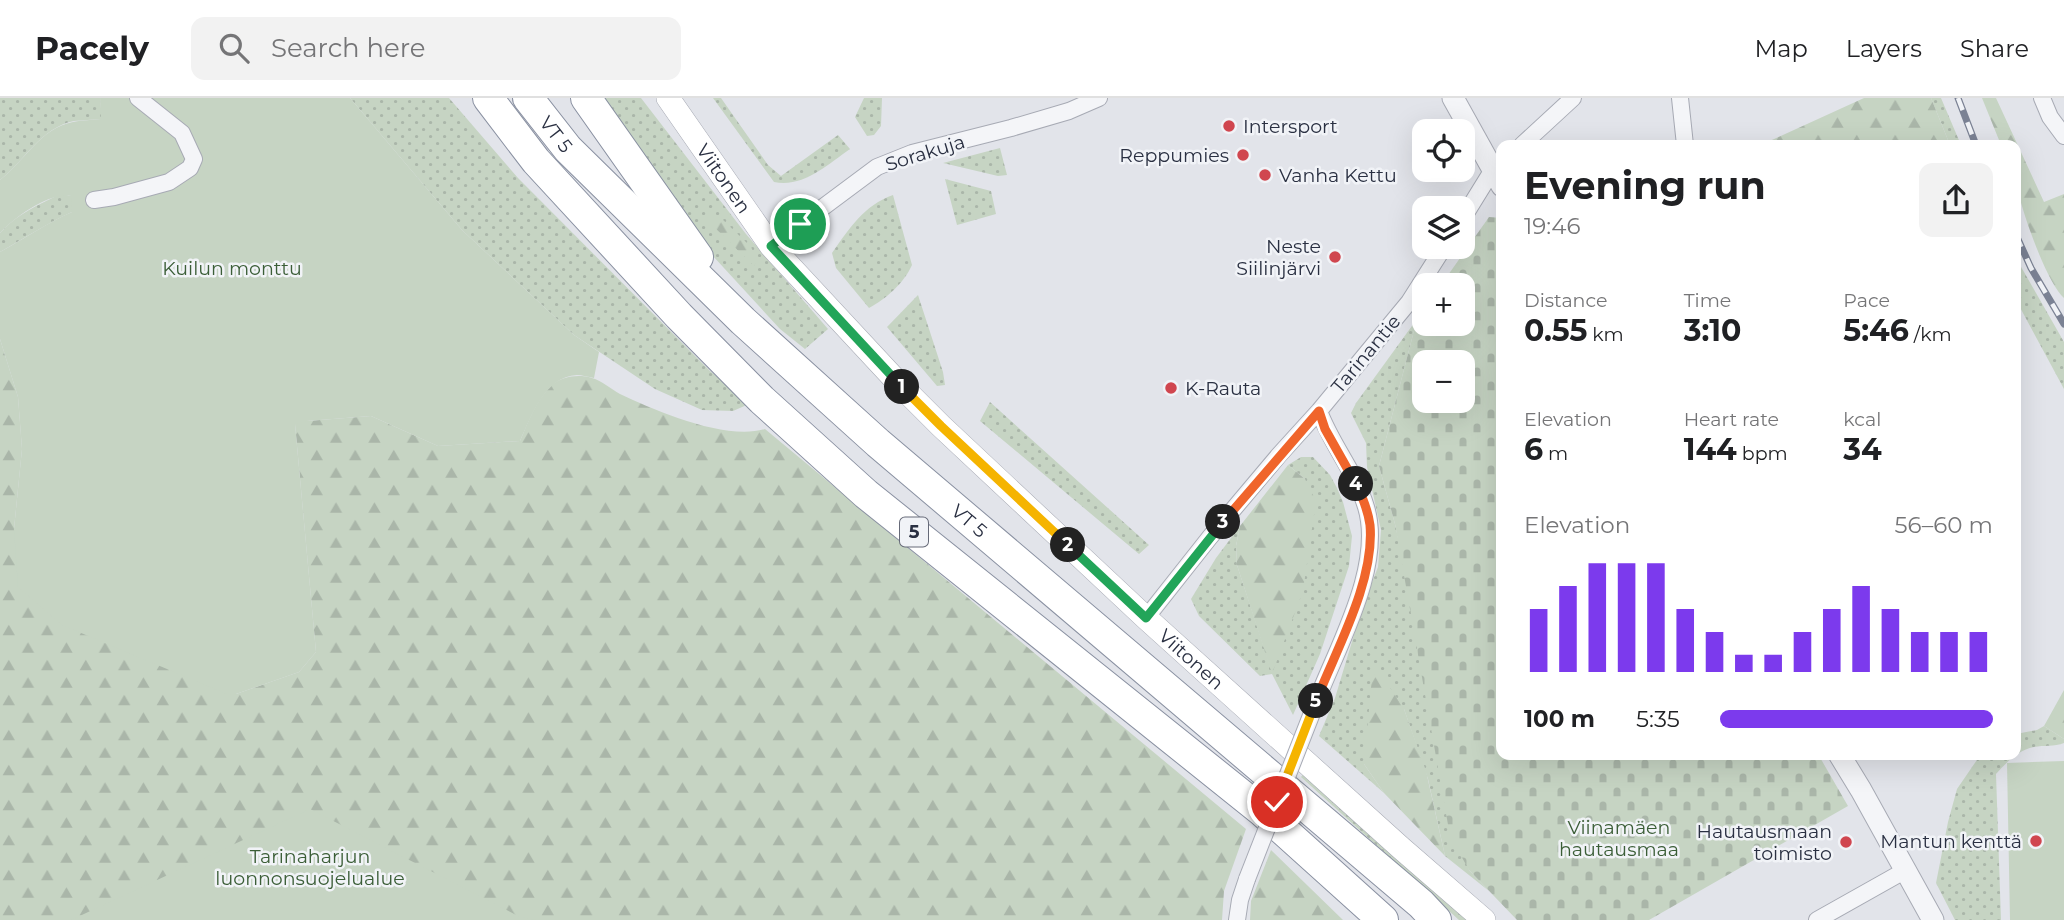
<!DOCTYPE html>
<meta charset="utf-8">
<style>
:root{--surface:#fff;--page:#f2f2f2;--text:#202124;--muted:#757577;--line:#e0e0e0;--accent:#7c3aed}
body{margin:0;font-family:Montserrat,sans-serif;background:var(--page);color:var(--text);height:100vh;display:flex;flex-direction:column;font-size:26px;white-space:nowrap}
*{box-sizing:border-box;margin:0}
p{font-size:23px;color:var(--muted)}
.icon{flex:none;width:38px;height:38px;fill:none;stroke:currentColor;stroke-width:2;stroke-linecap:round;stroke-linejoin:round}
.map{position:relative;flex:1;overflow:hidden}
.side{position:absolute;left:1496px;top:42px;width:525px;height:620px;display:flex;flex-direction:column;background:var(--surface);border-radius:14px;box-shadow:0 7px 28px #0002}
.side>*{flex:none}
.buttons{position:absolute;left:1412px;top:21px;display:grid;gap:14px}
.buttons a{display:grid;place-items:center;width:63px;height:63px;border-radius:14px;background:var(--surface);box-shadow:0 7px 28px #0002;font-size:35px}
.pin{position:absolute;display:grid;place-items:center;width:60px;height:60px;color:#fff;margin:-30px;border:4px solid #fff;border-radius:50%;box-shadow:0 2px 7px #0007}
.km{position:absolute;width:35px;height:35px;margin:-18px;border-radius:50%;background:#222;color:#fff;font-size:19px;line-height:35px;text-align:center}
.round{display:grid;place-items:center;flex:none;width:74px;height:74px;border-radius:14px;background:var(--page)}
.headline{display:flex;align-items:center;justify-content:space-between;height:119px;padding:0 28px}
h1{font-size:38px;font-weight:700;line-height:52px}
.figures{display:grid;grid-template-columns:repeat(3,1fr);gap:10px;height:119px;padding:7px 28px}
.figures div{display:grid;align-content:center}
.figures b{font-size:30px;font-weight:700}
.figures small{font-size:19px;font-weight:400}
.figures p{font-size:19px}
.chart{height:196px;padding:14px 28px}
.chart p{display:flex;justify-content:space-between}
.chart svg{width:100%;height:126px;margin-top:7px;stroke:var(--accent);stroke-width:6}
ul{padding:0 28px;list-style:none;font-size:23px}
li{display:grid;grid-template-columns:112px 84px 1fr;align-items:center;height:52px}
li i{height:18px;border-radius:9px;background:var(--accent)}
header{display:flex;align-items:center;gap:42px;box-sizing:border-box;height:98px;padding:0 35px;background:var(--surface);border-bottom:2px solid var(--line)}
header strong{font-size:33px}
nav{display:flex;gap:38px;margin-inline-start:auto;font-size:24px}
.search{width:490px;height:63px;background:var(--page);display:flex;align-items:center;gap:18px;box-sizing:border-box;padding:0 24px;border-radius:14px;color:var(--muted);font-size:26px}
.map>svg:first-child{display:block}
.grass{fill:url(#grass-dots)}
.forest{fill:url(#forest-firs)}
.cemetery{fill:url(#cemetery-stones);fill-rule:evenodd}
.park{fill:#c6d4c3}
.lines{fill:none;stroke-linecap:round;stroke-linejoin:round}
.minor-casing{stroke:#a7aab4;stroke-width:18}
.tertiary-casing{stroke:#a7aab4;stroke-width:23}
.secondary-casing{stroke:#a7aab4;stroke-width:24}
.motorway-casing{stroke:#8990a1;stroke-width:32}
.minor{stroke:#f4f5f8;stroke-width:16}
.tertiary{stroke:#f4f5f8;stroke-width:21}
.secondary{stroke:#fff;stroke-width:23}
.motorway{stroke:#fff;stroke-width:30}
.rail-casing{stroke:#7b8294;stroke-width:7}
.rail{stroke:#f1f3f7;stroke-width:4.5;stroke-dasharray:13;stroke-linecap:butt}
.minor-bridge-casing{stroke:#a7aab4;stroke-width:18;stroke-linecap:butt}
.minor-bridge{stroke:#f4f5f8;stroke-width:16}
.split-1-casing{stroke:#fff;stroke-width:14}
.split-2-casing{stroke:#fff;stroke-width:14}
.split-3-casing{stroke:#fff;stroke-width:14}
.split-4-casing{stroke:#fff;stroke-width:14}
.split-5-casing{stroke:#fff;stroke-width:14}
.split-6-casing{stroke:#fff;stroke-width:14}
.split-1{stroke:#22a559;stroke-width:9}
.split-2{stroke:#f5b400;stroke-width:9}
.split-3{stroke:#22a559;stroke-width:9}
.split-4{stroke:#f0652b;stroke-width:9}
.split-5{stroke:#f0652b;stroke-width:9}
.split-6{stroke:#f5b400;stroke-width:9}
.poi-dot{fill:#d0464f;stroke:#f1f3f7;stroke-width:2.5}
.labels{text-anchor:middle;dominant-baseline:central;stroke-width:5;stroke-linejoin:round;paint-order:stroke}
.shield{fill:#f1f3f7;stroke:#666a78;stroke-width:2}
.shield-label{font-size:18px;font-weight:bold;fill:#2a3042}
.poi-label{font-size:19px;fill:#2a3042;stroke:#f1f3f7;text-anchor:end}
.street-label{font-size:19px;fill:#2a3042;stroke:#f1f3f7}
.park-label{font-size:19px;fill:#3b5e37;stroke:#f1f3f7}
</style>
<header>
<strong>Pacely</strong>
<div class="search"><svg class="icon" aria-label="search" viewBox="0 0 24 24"><circle cx="10" cy="10" r="6"/><path d="M15 15l6 6"/></svg>Search here</div>
<nav><a>Map</a><a>Layers</a><a>Share</a></nav>
</header>
<div class="map">
<svg width="2064" height="822" viewBox="0 0 2064 822">
<defs>
<pattern id="grass-dots" width="8" height="8" patternUnits="userSpaceOnUse" patternTransform="scale(1.75)"><rect width="8" height="8" fill="#c6d4c3"/><path d="M2 2h.1M6 6h.1" fill="none" stroke="#aab6a9" stroke-width="1.8" stroke-linecap="round"/></pattern>
<pattern id="forest-firs" width="22" height="20" patternUnits="userSpaceOnUse" patternTransform="scale(1.75)"><rect width="22" height="20" fill="#c6d4c3"/><path d="M5 1l3.5 6h-7zM16 11l3.5 6h-7z" fill="#aab6a9"/></pattern>
<pattern id="cemetery-stones" width="16" height="16" patternUnits="userSpaceOnUse" patternTransform="scale(1.75)"><rect width="16" height="16" fill="#c6d4c3"/><path d="M2 7V4a2 2 0 0 1 4 0v3zM10 15v-3a2 2 0 0 1 4 0v3z" fill="#aab6a9"/></pattern>
</defs>
<rect width="100%" height="100%" fill="#e2e4ea"/>
<path class="grass" d="M0 0H100L102 21C92 22 83 22 74 23 40 30 25 63 0 82Z
M350 0H449L518 80 710 273 749 306 733 313 702 312 655 291 574 237 462 132Z
M599 0H641L746 136 828 231 805 251 780 231 701 145Z
M713 0H721L768 67 781 78 838 37 850 51C827 67 803 90 774 84Z
M864 0H882L881 28 874 37 867 38 855 19Z
M1931 0H1941L1961 47H1950Z
M1000 50 1007 77 998 78 943 65Z
M945 81 991 93 996 116 957 127Z
M61 96 72 98V114C46 126 25 140 0 154V135C17 116 39 106 61 96Z
M893 97 912 167C904 185 886 201 869 210L836 170 832 155C849 131 864 107 893 97Z
M2016 160 2064 244V291L2016 202Z
M918 197 943 274 945 287 937 288 887 229Z
M1417 221 1379 368 1395 426 1469 772 1489 793 1445 758 1428 681 1404 611 1364 666 1384 695 1319 638 1335 600 1363 507 1378 469 1381 432 1367 369 1366 345 1351 315 1356 305Z
M990 304 1149 447 1139 456 980 323Z
M1301 359H1313L1330 377 1337 390 1343 404 1352 438 1349 468 1320 556 1293 617 1272 576 1260 578 1199 518 1191 501 1216 460 1240 428 1236 448 1237 467 1272 574 1305 381 1288 367Z
M2044 628 2064 641V645C2054 649 2044 647 2034 649 2018 652 2007 664 1996 676L2001 822H1955L1936 785 1948 724 1957 691 1981 656H2016V636L2037 632Z
M1305 674 1472 822H1459L1301 679Z"/>
<path class="forest" d="M1864 0H1931L1950 47H1761Z
M1982 0H1996L2044 104 2064 96V200C2046 184 2021 111 2016 85 2014 74 2016 59 2016 47H2001Z
M718 117 751 149 757 161 754 168 705 120Z
M0 241 18 299 22 351 14 431 236 596 299 574 316 554 295 326 249 261 307 323 371 318 438 348 520 343C528 324 536 302 552 287 562 278 579 276 592 280 602 283 611 291 620 296 656 313 726 343 765 331L1246 731 1224 793 1222 822H0Z
M1288 367 1305 381 1316 403 1303 493 1272 576 1237 467 1236 448 1240 428Z
M1378 571 1404 611 1426 673 1445 758 1384 695 1364 666 1372 579Z
M2064 592V641L2044 628Z
M1271 752 1343 822H1250L1251 803Z"/>
<path class="cemetery" d="M1489 119 1502 120V656H1818L1848 708 1649 822H1517L1469 772 1450 738 1395 426 1379 368 1417 221 1424 211V226H1463V187H1441ZM1424 264H1463V303H1424Z"/>
<path class="park" d="M100 0H350L462 132 574 237 599 254 594 280C588 279 582 277 577 277 545 278 531 319 520 343L438 348 371 318 307 323 295 326 316 554 299 574 236 596 229 597 62 527 18 489 14 431 22 351 18 299 0 241V154C24 141 47 125 72 114L71 98C49 94 15 119 0 135V82C25 63 40 30 73 24 82 22 92 22 101 21Z
M2064 663V822H2010L2007 665Z
M310 711 520 819 536 822H71Z"/>
<g class="lines">
<g class="minor-casing">
<path id="minor" d="M1680 0 1685 47
M2042 0 2050 19 2064 38
M1522 47 1573 0
M94 102 114 99 169 84 190 70 194 61 182 35 138 0
M1463 120 1492 73 1502 65
M771 148 877 69 912 55 1011 30 1069 13 1099 0
M1319 313C1331 346 1356 375 1366 409 1383 465 1342 540 1321 592
M1146 520 1210 439 1279 357 1319 313 1409 204 1444 149
M1237 822 1240 802 1247 781
M1817 822 1906 772"/>
</g>
<g class="tertiary-casing">
<path id="tertiary" d="M1453 0 1502 88
M1839 656 1861 692 1933 822"/>
</g>
<g class="secondary-casing">
<g id="secondary">
<path id="s1" d="M668 0 771 148 903 290 941 328 1146 520 1401 750 1484 822"/>
</g>
</g>
<g class="motorway-casing">
<g id="motorway">
<path d="M488 0 536 63 679 218 762 302 866 396 1263 714 1383 822"/>
<path id="s2" d="M528 0 568 51 743 223 878 345 1421 806 1436 822"/>
<path d="M586 0 698 159"/>
</g>
</g>
<use href="#minor" class="minor"/>
<use href="#tertiary" class="tertiary"/>
<use href="#secondary" class="secondary"/>
<use href="#motorway" class="motorway"/>
<g class="rail-casing">
<path id="rail" d="M1958 0 1976 47
M2016 137 2031 170 2064 226"/>
</g>
<use href="#rail" class="rail"/>
<g class="minor-bridge-casing">
<path id="minor-bridge" d="M1247 781 1321 592"/>
</g>
<use href="#minor-bridge" class="minor-bridge"/>
</g>
<g class="lines">
<g class="split-1-casing">
<path id="split-1" d="M800 126 771 148 902 289"/>
</g>
<g class="split-2-casing">
<path id="split-2" d="M902 289 941 328 1068 447"/>
</g>
<g class="split-3-casing">
<path id="split-3" d="M1068 447 1146 520 1223 424"/>
</g>
<g class="split-4-casing">
<path id="split-4" d="M1223 424 1319 313 1325 331 1356 386"/>
</g>
<g class="split-5-casing">
<path id="split-5" d="M1316 603C1336 552 1375 483 1370 427 1368 412 1363 400 1356 386"/>
</g>
<g class="split-6-casing">
<path id="split-6" d="M1277 704 1316 603"/>
</g>
<use href="#split-1" class="split-1"/>
<use href="#split-2" class="split-2"/>
<use href="#split-3" class="split-3"/>
<use href="#split-4" class="split-4"/>
<use href="#split-5" class="split-5"/>
<use href="#split-6" class="split-6"/>
</g>
<g class="poi-dot">
<circle cx="1229" cy="28" r="7"/>
<circle cx="1243" cy="57" r="7"/>
<circle cx="1265" cy="77" r="7"/>
<circle cx="1335" cy="159" r="7"/>
<circle cx="1171" cy="290" r="7"/>
<circle cx="2036" cy="743" r="7"/>
<circle cx="1846" cy="744" r="7"/>
</g>
<g class="labels">
<rect class="shield" x="900" y="419.5" width="28" height="29" rx="5"/>
<g class="shield-label">
<text x="914" y="434">5</text>
</g>
<g class="poi-label">
<text x="1243" y="28" text-anchor="start">Intersport</text>
<text x="1229" y="57">Reppumies</text>
<text x="1279" y="77" text-anchor="start">Vanha Kettu</text>
<text x="1321" y="148">Neste<tspan x="1321" dy="22">Siilinjärvi</tspan></text>
<text x="1185" y="290" text-anchor="start">K-Rauta</text>
<text x="1832" y="733">Hautausmaan<tspan x="1832" dy="22">toimisto</tspan></text>
<text x="2022" y="743">Mantun kenttä</text>
</g>
<g class="street-label">
<text stroke="none"><textPath href="#s2" startOffset="46">VT 5</textPath></text>
<text transform="translate(925 55) rotate(-17)">Sorakuja</text>
<text stroke="none"><textPath href="#s1" startOffset="98">Viitonen</textPath></text>
<text transform="translate(1366 256) rotate(-50)">Tarinantie</text>
<text stroke="none"><textPath href="#s2" startOffset="612">VT 5</textPath></text>
<text stroke="none"><textPath href="#s1" startOffset="770">Viitonen</textPath></text>
</g>
<g class="park-label">
<text x="232" y="170">Kuilun monttu</text>
<text x="1619" y="729">Viinamäen<tspan x="1619" dy="22">hautausmaa</tspan></text>
<text x="310" y="758">Tarinaharjun<tspan x="310" dy="22">luonnonsuojelualue</tspan></text>
</g>
</g>
</svg>
<div class="buttons">
<a><svg class="icon" aria-label="locate" viewBox="0 0 24 24"><circle cx="12" cy="12" r="6"/><path d="M12 2v4M12 18v4M2 12h4M18 12h4"/></svg></a>
<a><svg class="icon" aria-label="layers" viewBox="0 0 24 24"><path d="M12 4l9 5-9 5-9-5zM3 14l9 5 9-5"/></svg></a>
<a>+</a>
<a>−</a>
</div>
<div class="pin" style="left:800px;top:126px;background:#1e9e55"><svg class="icon" aria-label="arrive" viewBox="0 0 24 24"><path d="M6 21V4h12l-3 4 3 4H6"/></svg></div>
<div class="pin" style="left:1277px;top:704px;background:#d93025"><svg class="icon" aria-label="check" viewBox="0 0 24 24"><path d="M5 12l5 5 9-10"/></svg></div>
<b class="km" style="left:902px;top:289px">1</b>
<b class="km" style="left:1068px;top:447px">2</b>
<b class="km" style="left:1223px;top:424px">3</b>
<b class="km" style="left:1356px;top:386px">4</b>
<b class="km" style="left:1316px;top:603px">5</b>
<section class="side">
<div class="headline"><div><h1>Evening run</h1><p>19:46</p></div><a class="round"><svg class="icon" aria-label="share" viewBox="0 0 24 24"><path d="M12 15V3M7 8l5-5 5 5M5 13v7h14v-7"/></svg></a></div>
<div class="figures">
<div><p>Distance</p><b>0.55<small> km</small></b></div>
<div><p>Time</p><b>3:10</b></div>
<div><p>Pace</p><b>5:46<small> /km</small></b></div>
</div>
<div class="figures">
<div><p>Elevation</p><b>6<small> m</small></b></div>
<div><p>Heart rate</p><b>144<small> bpm</small></b></div>
<div><p>kcal</p><b>34</b></div>
</div>
<div class="chart"><p><span>Elevation</span>56–60 m</p>
<svg viewBox="0 0 160 44" preserveAspectRatio="none"><path d="M5 44V22M15 44V14M25 44V6M35 44V6M45 44V6M55 44V22M65 44V30M75 44V38M85 44V38M95 44V30M105 44V22M115 44V14M125 44V22M135 44V30M145 44V30M155 44V30"/></svg>
</div>
<ul>
<li><b>100 m</b>5:35<i style="width:100%"></i></li>
</ul>
</section>
</div>
